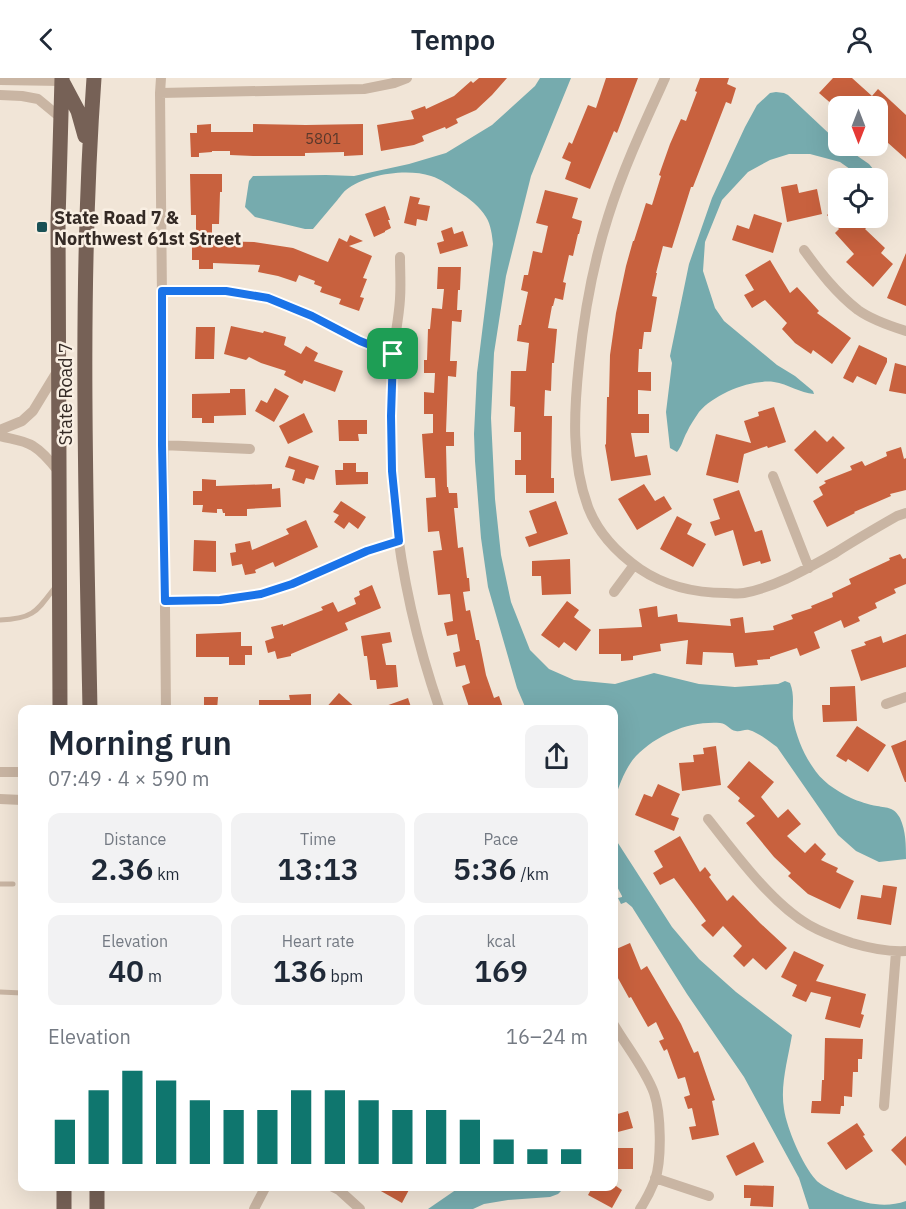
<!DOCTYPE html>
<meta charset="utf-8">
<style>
:root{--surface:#fff;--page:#f2f2f3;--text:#1f2937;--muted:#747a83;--accent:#0f766e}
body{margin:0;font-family:"IBM Plex Sans",sans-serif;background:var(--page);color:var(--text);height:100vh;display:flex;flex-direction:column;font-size:22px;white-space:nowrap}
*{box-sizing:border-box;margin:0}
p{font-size:20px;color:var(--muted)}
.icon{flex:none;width:33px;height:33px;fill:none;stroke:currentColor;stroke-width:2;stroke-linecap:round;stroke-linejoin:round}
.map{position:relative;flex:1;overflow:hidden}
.side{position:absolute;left:18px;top:627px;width:600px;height:486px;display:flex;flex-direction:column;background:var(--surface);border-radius:12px;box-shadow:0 6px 24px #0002}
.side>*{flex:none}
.needle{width:39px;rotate:180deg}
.tools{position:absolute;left:828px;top:18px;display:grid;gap:12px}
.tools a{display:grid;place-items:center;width:60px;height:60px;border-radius:12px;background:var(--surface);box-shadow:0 6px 24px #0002;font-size:30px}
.pin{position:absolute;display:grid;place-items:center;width:51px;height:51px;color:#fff;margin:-26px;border-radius:12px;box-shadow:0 3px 9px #0006}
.round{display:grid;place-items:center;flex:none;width:63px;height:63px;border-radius:12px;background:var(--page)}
.overview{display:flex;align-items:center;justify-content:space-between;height:102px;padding:0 30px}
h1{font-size:33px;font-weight:600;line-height:45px}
.stats{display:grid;grid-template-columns:repeat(3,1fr);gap:9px;height:102px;padding:6px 30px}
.stats div{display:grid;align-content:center;border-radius:12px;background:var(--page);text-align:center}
.stats b{font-size:30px;font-weight:600}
.stats small{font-size:16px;font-weight:400}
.stats p{font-size:16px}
.chart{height:168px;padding:12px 30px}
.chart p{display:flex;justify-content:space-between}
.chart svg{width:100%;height:108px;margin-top:6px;stroke:var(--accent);stroke-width:6}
header{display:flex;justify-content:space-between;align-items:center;height:78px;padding:0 30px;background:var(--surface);font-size:27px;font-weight:600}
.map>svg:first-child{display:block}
.water{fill:#76abae}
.building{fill:#c8613e}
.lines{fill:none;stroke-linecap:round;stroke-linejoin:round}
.lane{stroke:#c9b5a3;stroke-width:5}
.street{stroke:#c9b5a3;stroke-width:10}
.primary{stroke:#766156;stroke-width:15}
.route-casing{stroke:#fff;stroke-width:12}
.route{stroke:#1a73e8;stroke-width:8}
.poi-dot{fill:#1a5156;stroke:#f9efe3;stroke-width:2}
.labels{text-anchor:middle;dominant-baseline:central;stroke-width:5;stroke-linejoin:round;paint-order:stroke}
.number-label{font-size:15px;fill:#59382b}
.poi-label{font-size:18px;font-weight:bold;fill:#342a25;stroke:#f9efe3;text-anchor:start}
.street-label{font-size:18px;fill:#342a25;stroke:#f9efe3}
</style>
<header><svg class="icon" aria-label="back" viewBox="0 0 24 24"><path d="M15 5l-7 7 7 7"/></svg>Tempo<svg class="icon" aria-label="person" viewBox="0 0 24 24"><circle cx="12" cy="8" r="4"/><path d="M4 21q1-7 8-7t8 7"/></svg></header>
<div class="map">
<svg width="906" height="1131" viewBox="0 0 906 1131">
<rect width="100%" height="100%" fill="#f1e5d7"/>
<path class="water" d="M540 0H571L531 98 506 198 494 275 491 340 495 421 501 477 511 524 530 572 549 591 574 602 615 606 654 595 699 606 735 609 778 606 785 603 790 605C795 617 792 629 793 641 796 657 803 675 812 688 821 703 835 712 851 720 858 723 869 727 877 728 888 730 894 729 900 740 906 753 906 768 906 781L879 784 856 773 838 757 777 669C769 663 759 655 749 652 745 651 740 654 736 653 729 652 728 646 720 645 689 643 658 656 636 678 625 690 619 708 614 723V632L526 631 517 610 488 509 481 460 475 383 474 356 477 295 493 166C492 157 491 147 486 139 480 129 469 120 459 114 450 108 441 101 431 98 407 90 366 96 346 112 342 115 338 122 334 126 327 134 320 143 313 151H305L255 139 245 129 249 103 253 98 326 97 354 98 409 86 446 75 492 47 535 8Z
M776 14 784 15 788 17 838 64V68H843L869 86 879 98 874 100H867L857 96 840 84 810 76H789L770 82 748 94 722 122 705 164 703 193 715 230 724 243 777 287 795 298 813 313 814 316C800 315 788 306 774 304 751 301 714 316 699 334 695 340 690 347 687 354 683 361 682 368 677 374L670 370 666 334 672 285 670 278 689 186 712 120 745 49 757 27 770 15Z
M614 756 616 762 672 849 699 881 736 914 792 957C788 981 780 1007 784 1031 787 1051 802 1086 816 1102 821 1108 840 1116 848 1119 867 1126 886 1130 906 1123V1131H809L799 1100 744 999 687 916 632 829 626 824 621 826 618 820 622 819V818L614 803Z
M460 1109V1108L565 1109 558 1116 550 1119 508 1122 484 1126 473 1131H428Z"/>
<path class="building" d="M479 0H507L492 17 476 32 456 41 458 45 446 51 445 49 422 58 424 63 414 67 381 73 377 47 414 41 411 33 425 28 426 31 454 18 471 3 473 5Z
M606 0H638L617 55 614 53 590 111 565 101 571 84 562 80 569 64 572 66 588 27 596 30Z
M700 0H729L727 6 736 10 731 26 726 24 693 109H691L672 170 663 168 656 195H657L652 218 657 219 651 254H644L642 271H639L638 294H651V313L638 312V336H649V355H631L635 379 647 377 651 397 611 403 605 367 606 366 607 319H609L610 277 616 235 626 188 633 163H634L646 125 652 127 661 98 659 97 670 66 681 41 686 43 697 14 695 13Z
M833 0H852L872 18 878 11 906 37V81L878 56V28H834L819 15Z
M211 46V54H253V46L306 47 363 46V77L344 78V74L305 75V78H253L230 77V73H212V74L199 75V79H191L190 55H197V47Z
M190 96H222V114H220L219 146H212V163L254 164 293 170 328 184 339 160 347 164 350 157 363 163 349 168 372 178 363 200 367 201 360 219 364 220 359 233 339 226 341 221 320 214 322 209 314 206 315 203 299 197 296 204 278 198 258 194 260 187 213 185V191H199V182H192V157L196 156V137H191Z
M797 106 799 115 817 111 822 136 787 144 781 109Z
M545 112 578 120 572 140 582 143 579 156H578L573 178 569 177 563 204 566 205 563 222 555 220 553 228H552L548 250 557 251 554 285H552L551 313 545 312 544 338H552L551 400H554V415H526V397H515V382H521V354H514L515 329 510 328 511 293H526L529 265 517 263 519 247H521L528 214 521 212 524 197H528L533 173 542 175 548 148 536 145Z
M410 118 420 120 418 126 430 128 427 143 417 141 416 148 404 145Z
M838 127V140H878L865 151 885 170 881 175 893 186 873 209 846 184 854 176 835 155 839 151 827 137Z
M385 128 390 142H388L391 150 385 153V154L374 159 365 136Z
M754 136 782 145 773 175 732 162 737 147 749 151Z
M452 149 454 156 463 153 468 168 440 176 437 165 444 163 441 153Z
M906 175V228L887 220Z
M770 182 790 215 797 209 819 233 817 235 851 260 832 286 813 272 811 276 795 265 782 251 787 245 765 222 752 230 744 217 754 212 745 197Z
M438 189H461L460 212H458L457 232H462L461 244 452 243 450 283H457L456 299 448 298 446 354H454V368H446L447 409H448L449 415H457L458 430H454L458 470 463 469 467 500H469L470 513 463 514 466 533 470 532 476 562H479L486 597 494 620 499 618 504 632H470L462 608 470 605 465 587 456 589 453 575 460 573 457 556 447 558 444 545 453 543 450 516 438 517 433 473 442 472 439 453 428 454 426 420 436 419 435 400H425L422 356 433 355V336H424V314L434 315 435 295H424V282H427L428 251H430L432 230 442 231 444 211H437Z
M231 248 263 255 264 253 286 259 284 267 301 276 306 268 318 275 314 283 343 293 335 314 304 302 302 306 284 297 286 293 261 285 249 279 246 282 224 276Z
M196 249H215L214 281H195Z
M859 267 887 280V284L876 307 857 298 853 305 843 300Z
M895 285 906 288V316L889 313Z
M275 310 289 318 274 344 255 333 261 322 267 325Z
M230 311H245L246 337 214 338V345H202V340H192V316L230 315Z
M774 329 786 364 768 370 767 368 744 376 738 405 706 397 716 356 751 365 744 343 759 338 758 334Z
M304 335 313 354 288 366 279 348Z
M338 342H367V356H358L359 363H339Z
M815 352 827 364 833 358 845 370 817 396 794 372Z
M901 369 904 381 906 380V412L890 416 891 418 854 434 855 435 827 449 813 423 823 417 819 409 826 405 824 403 852 392 850 388 862 383 865 388 887 378 886 374Z
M289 378 319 388 314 402 306 400 304 406 292 402 295 392 285 389Z
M343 385H356V394H368V406L336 407 335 392H343Z
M202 401 216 402V408L272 406V411L280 410 281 429 247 431V438H225V435H223L222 431H217V435L202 434 203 427H193V413H202Z
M644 406 655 423 664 418 672 431 637 452 618 421Z
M739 412 755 454 762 452 771 483 761 486 760 483 743 488 733 452 715 458 710 444 720 441 713 421Z
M341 423 366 439 358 451 349 444 344 451 334 444 339 437 333 434Z
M556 423 568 456 529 469 525 459 537 455 529 433Z
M677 438 692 446 687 456 706 466 693 489 660 471Z
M306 442 318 469 275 489 273 484 255 492 256 495 245 497 242 486 232 488 230 475 236 474 235 466 250 463 252 472 289 456 286 451Z
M194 462 216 463V494L193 493Z
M900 476 903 481 906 480V506L894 511 896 515 875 525 877 530 858 539 860 543 844 550 841 542 814 554 820 570 800 578 797 570 770 579V581L757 582 758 587 735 589 733 575 703 574 702 587 686 586 688 562 660 566 661 573 633 578V582L621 583V576H599V551L642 549 639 531 657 528 658 539 677 536 678 544 731 548 730 541 743 539 745 555 774 552 773 548 793 541 791 537 812 530 811 528 833 519 832 515 851 506 849 501 890 482 889 480Z
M570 481 571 516 542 517 541 498H532V483Z
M372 507 381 530 345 545 348 552 291 576V578L277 581 275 573 268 575 265 563 274 560 271 549 283 546V548L323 532 321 529 333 524 338 534 356 526 354 520 360 517 359 513Z
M567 523 579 532 574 539 591 552 576 573 564 564 559 570 541 557Z
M241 554V568H252V577H245V587H229V579H196V556Z
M390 554 392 564 382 566 386 587H396L398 609 377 611 376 602H370L367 578H364L361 558Z
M906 556V589L861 603 851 572 866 567 864 564 881 558 883 565Z
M855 608 857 643 823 644 822 627H830V609Z
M339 615 358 632H324Z
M311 616V632H259V622H290L289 617Z
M204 619H218L217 632H204Z
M408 620 412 632H381L380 630Z
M857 648 886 667 868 694 848 681 846 684 836 678Z
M906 662V704H905L891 668Z
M716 668 721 707 682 713 679 685 694 684 693 677 704 676 703 670Z
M749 683 774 704 761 719 778 740 788 731 801 746 787 758 805 775 815 765 826 776 821 782 838 790 836 794 854 803 840 831 808 816 788 798 791 795 774 779 746 745 755 738 738 723 740 720 727 709Z
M658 706 680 716 671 737 679 740 674 753 635 737 644 716 652 719Z
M680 758 700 794 705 789 711 797 709 799 727 823 733 817 760 845 787 870 766 892 753 880 744 889 733 878 742 868 723 848 713 859 701 847 706 843 674 800 660 807 653 795 663 789 654 773Z
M883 807 897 809 891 847 857 841 861 817 881 820Z
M630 865 641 892 647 888 681 946 694 975 698 973 715 1022 712 1023 719 1057 692 1062 689 1049 696 1048 692 1030 688 1031 684 1019 690 1017 685 999 678 1001 667 971 664 973 659 963 664 961 656 944 648 949 631 919 629 920 614 893V872Z
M794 873 824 887 816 903 866 916 861 936 864 937 860 950 825 941 831 919 811 914 806 924 792 918 797 907 781 899Z
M825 960 863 961 862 981H858V994H853L852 1019 844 1018V1028H841L840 1036 811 1035 812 1023H821L822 1002H824Z
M628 1033 633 1050 614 1055V1037Z
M857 1045 865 1057 863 1058 873 1073 846 1092 827 1065Z
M906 1058V1088L891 1072Z
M754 1064 764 1084 736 1098 726 1078Z
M614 1070H633V1091H614Z
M744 1107 774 1108 773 1129 750 1128 751 1120H744Z
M372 1108H411L402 1125Z
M593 1108H616L622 1112 612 1130 588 1117Z"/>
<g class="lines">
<path class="lane" d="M0 542C34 541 37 533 56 508
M0 806H13
M0 914 22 915"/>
<path class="street" d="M161 0 160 15 166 632
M665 0C644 46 623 91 608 139 593 186 584 236 579 285 574 333 571 383 588 429 598 455 617 475 640 491 665 508 695 515 726 515 731 515 738 516 744 515 776 509 806 491 835 475 855 462 876 450 897 438L906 435
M0 2 62 3
M160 15 364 11 394 5 407 0
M0 17 22 18 38 21 61 40
M804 172C820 194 836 215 858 232 872 242 890 248 906 253
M400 179C400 193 401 207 400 221 399 239 395 257 393 275 392 295 392 315 391 335 389 435 407 537 440 632
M162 213H226L268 220 312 238 360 263 393 276
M0 352 22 343 33 333 58 292
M0 358C11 361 24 362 33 368 43 374 51 384 58 393
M162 367 250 371
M773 398 809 490
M614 514 634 487
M165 523 220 522 261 516 292 506 367 473 399 463
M886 626 906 619
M0 694H22
M0 721 22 722
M708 741C735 775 771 825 809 847 823 855 837 860 852 865 869 870 888 874 906 873
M614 947C627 969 645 991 654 1015 661 1035 662 1082 655 1102 651 1112 646 1122 640 1131
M884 1028 896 874
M655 1100 709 1118
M331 1108 339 1112 360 1131
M254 1131 266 1108"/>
<path class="primary" d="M62 3 78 33 85 58
M60 632 58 143 62 0
M90 632C86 421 79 210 94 0
M64 1108V1131
M97 1108V1131"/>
</g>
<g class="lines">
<g class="route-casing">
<path id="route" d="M162 213H226L268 220 312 238 360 263 393 276 391 338 392 393 399 463 367 473 292 506 261 516 220 522 165 523 162 367Z"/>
</g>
<use href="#route" class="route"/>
</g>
<rect class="poi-dot" x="36" y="143" width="12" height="12" rx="3"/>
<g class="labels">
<g class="number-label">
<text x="323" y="60">5801</text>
</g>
<g class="poi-label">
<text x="54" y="139">State Road 7 &amp;<tspan x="54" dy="21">Northwest 61st Street</tspan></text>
</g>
<g class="street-label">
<text transform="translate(65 316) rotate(-90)">State Road 7</text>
</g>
</g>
</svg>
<div class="tools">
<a><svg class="needle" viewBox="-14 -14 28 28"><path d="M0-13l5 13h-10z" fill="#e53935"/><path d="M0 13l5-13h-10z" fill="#747a83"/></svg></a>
<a><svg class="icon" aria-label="locate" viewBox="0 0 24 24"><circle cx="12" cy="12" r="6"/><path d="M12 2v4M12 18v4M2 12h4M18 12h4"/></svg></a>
</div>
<div class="pin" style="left:393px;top:276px;background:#1e9e55"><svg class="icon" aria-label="arrive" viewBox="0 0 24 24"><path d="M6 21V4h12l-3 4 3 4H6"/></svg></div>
<section class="side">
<div class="overview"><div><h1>Morning run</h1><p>07:49 · 4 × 590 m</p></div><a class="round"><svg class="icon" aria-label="share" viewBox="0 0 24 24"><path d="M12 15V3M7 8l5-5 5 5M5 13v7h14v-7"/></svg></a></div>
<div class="stats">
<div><p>Distance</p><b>2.36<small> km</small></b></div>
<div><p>Time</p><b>13:13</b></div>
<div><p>Pace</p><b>5:36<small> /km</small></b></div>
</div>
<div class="stats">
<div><p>Elevation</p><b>40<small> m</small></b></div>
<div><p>Heart rate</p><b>136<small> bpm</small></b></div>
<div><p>kcal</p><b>169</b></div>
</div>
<div class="chart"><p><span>Elevation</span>16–24 m</p>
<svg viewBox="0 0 160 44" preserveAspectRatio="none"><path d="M5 44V26M15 44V14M25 44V6M35 44V10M45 44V18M55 44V22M65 44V22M75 44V14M85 44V14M95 44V18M105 44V22M115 44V22M125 44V26M135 44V34M145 44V38M155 44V38"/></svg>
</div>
</section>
</div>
